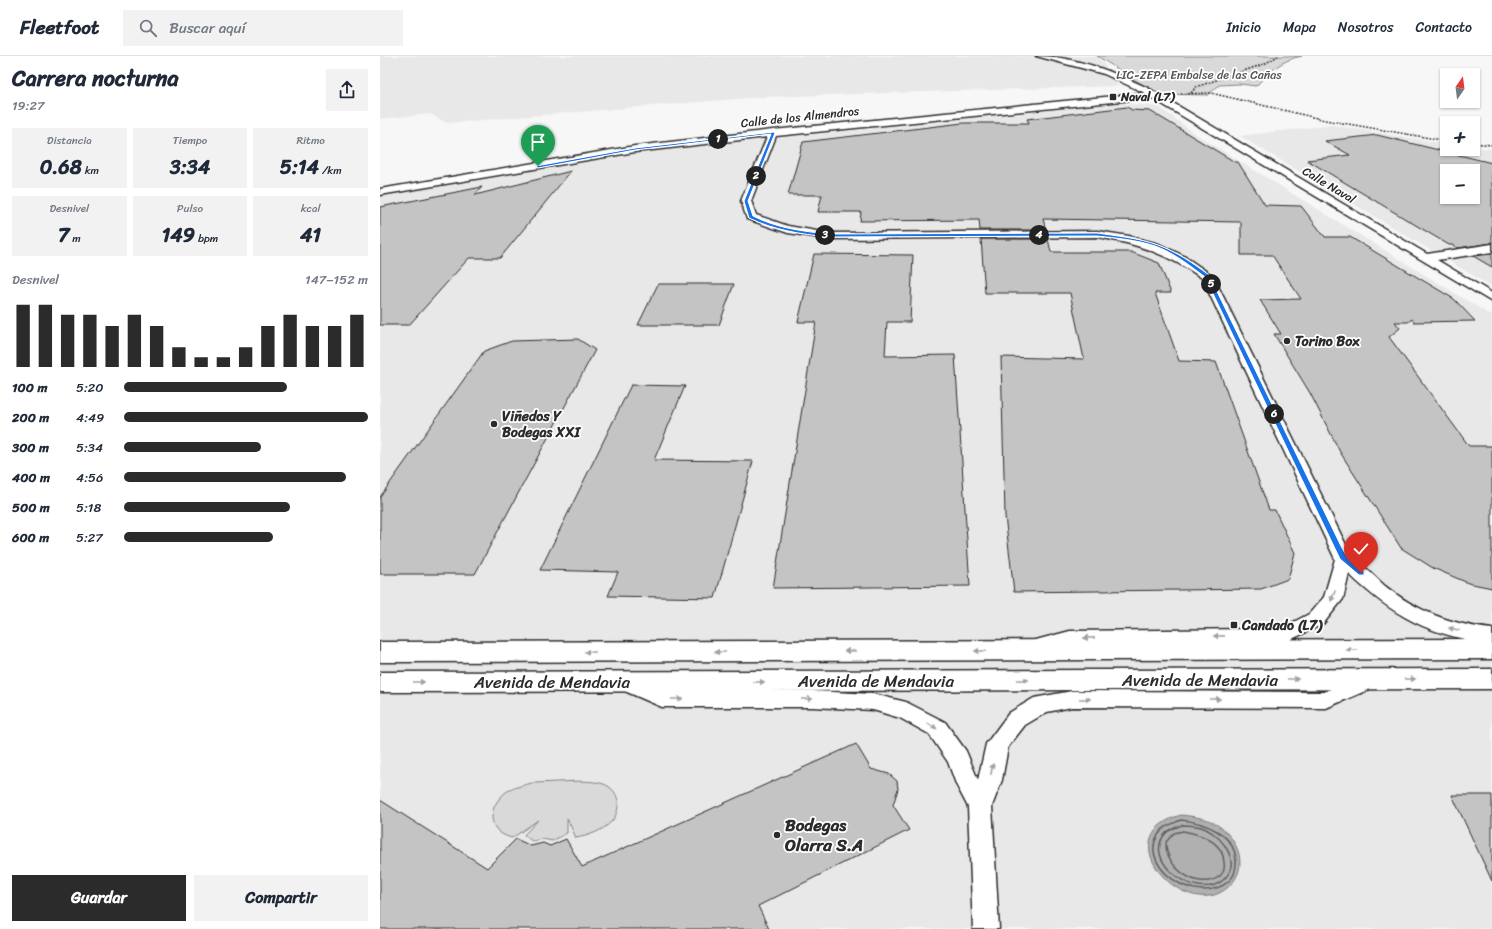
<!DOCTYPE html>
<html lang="es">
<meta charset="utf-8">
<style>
:root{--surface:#fff;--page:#f2f2f3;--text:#1f2937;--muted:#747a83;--line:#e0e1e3;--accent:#2b2b2b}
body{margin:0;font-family:Sriracha,sans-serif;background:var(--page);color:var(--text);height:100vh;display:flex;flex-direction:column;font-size:15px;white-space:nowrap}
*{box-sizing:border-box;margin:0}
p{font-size:13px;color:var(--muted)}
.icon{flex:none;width:22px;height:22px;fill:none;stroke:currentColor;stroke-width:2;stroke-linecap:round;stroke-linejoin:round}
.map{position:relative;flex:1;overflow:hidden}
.drawer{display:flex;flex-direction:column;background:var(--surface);width:380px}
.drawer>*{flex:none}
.needle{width:26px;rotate:14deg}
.controls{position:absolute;left:1060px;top:12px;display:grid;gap:8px}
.controls a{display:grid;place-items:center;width:40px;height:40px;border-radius:0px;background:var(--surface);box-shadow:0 1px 3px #0004;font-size:20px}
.pin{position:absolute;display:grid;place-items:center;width:34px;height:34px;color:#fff;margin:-41px -17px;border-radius:50% 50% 50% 0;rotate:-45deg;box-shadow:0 0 4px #0007}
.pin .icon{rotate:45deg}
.km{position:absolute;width:20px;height:20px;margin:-10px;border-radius:50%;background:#222;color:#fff;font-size:11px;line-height:20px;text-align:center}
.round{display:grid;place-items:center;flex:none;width:42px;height:42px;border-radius:0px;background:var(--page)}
.overview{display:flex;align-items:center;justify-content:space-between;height:68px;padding:0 12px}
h1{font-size:22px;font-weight:800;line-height:30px}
.figures{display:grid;grid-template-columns:repeat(3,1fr);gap:6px;height:68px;padding:4px 12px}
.figures div{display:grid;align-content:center;border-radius:0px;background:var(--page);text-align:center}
.figures b{font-size:20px;font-weight:800}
.figures small{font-size:11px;font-weight:400}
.figures p{font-size:11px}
.chart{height:112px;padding:8px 12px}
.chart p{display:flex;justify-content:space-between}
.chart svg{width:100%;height:72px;margin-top:4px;stroke:var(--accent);stroke-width:6}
.cta{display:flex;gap:8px;margin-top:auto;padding:8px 12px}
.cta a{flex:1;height:46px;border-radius:0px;background:var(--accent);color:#fff;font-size:16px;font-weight:800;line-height:46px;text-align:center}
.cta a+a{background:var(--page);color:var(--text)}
ul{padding:0 12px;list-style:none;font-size:13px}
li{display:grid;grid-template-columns:64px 48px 1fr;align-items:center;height:30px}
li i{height:10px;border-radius:5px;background:var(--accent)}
header{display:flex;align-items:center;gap:24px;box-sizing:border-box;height:56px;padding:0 20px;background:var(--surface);border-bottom:1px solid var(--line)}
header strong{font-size:19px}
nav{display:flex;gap:22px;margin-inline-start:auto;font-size:14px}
.search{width:280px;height:36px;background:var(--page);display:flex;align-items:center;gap:10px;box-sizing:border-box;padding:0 14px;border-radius:0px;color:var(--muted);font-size:15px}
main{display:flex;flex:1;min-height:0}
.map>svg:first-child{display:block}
.built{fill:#e8e8e8;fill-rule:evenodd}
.green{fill:#d9d9d9;stroke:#828282}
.water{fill:#b0b0b0;stroke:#7b7b7b}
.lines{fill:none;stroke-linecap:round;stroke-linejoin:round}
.shore{stroke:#606060;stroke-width:1.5}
.building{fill:#c4c4c4;stroke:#2b2b2b;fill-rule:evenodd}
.minor-casing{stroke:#2b2b2b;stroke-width:3}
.primary-casing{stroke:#2b2b2b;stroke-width:3}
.path{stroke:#2b2b2b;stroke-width:1.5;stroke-dasharray:2 1.5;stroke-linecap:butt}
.minor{fill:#fff;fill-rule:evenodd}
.primary{fill:#fff;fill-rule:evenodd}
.oneway{fill:#a0a0a0}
.route{fill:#1a73e8;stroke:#fff}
.poi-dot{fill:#2b2b2b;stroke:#fff;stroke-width:1.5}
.labels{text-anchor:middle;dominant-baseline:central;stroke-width:3.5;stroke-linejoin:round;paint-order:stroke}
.far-park-label{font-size:12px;fill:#565656;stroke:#fff}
.far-poi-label{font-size:12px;font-weight:bold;fill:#2b2b2b;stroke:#fff;text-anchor:start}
.far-street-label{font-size:12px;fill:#2b2b2b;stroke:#fff}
.poi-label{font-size:14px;font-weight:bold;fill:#2b2b2b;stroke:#fff;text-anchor:start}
.near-street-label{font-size:17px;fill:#2b2b2b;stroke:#fff}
.near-poi-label{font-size:17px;font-weight:bold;fill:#2b2b2b;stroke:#fff;text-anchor:start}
</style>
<header>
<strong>Fleetfoot</strong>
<div class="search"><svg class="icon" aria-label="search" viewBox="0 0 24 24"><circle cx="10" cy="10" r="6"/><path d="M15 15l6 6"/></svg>Buscar aquí</div>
<nav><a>Inicio</a><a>Mapa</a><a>Nosotros</a><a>Contacto</a></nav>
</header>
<main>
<section class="drawer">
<div class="overview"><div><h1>Carrera nocturna</h1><p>19:27</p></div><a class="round"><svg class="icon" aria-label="share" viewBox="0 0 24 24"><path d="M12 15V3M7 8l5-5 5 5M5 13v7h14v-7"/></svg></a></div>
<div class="figures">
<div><p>Distancia</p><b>0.68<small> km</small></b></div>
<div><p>Tiempo</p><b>3:34</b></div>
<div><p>Ritmo</p><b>5:14<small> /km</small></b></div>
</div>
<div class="figures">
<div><p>Desnivel</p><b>7<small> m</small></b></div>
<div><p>Pulso</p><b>149<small> bpm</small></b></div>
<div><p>kcal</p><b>41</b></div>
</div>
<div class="chart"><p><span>Desnivel</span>147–152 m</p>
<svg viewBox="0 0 160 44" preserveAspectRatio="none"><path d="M5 44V6M15 44V6M25 44V12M35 44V12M45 44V19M55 44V12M65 44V19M75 44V32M85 44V38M95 44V38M105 44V32M115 44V19M125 44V12M135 44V19M145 44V19M155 44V12"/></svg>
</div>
<ul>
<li><b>100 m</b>5:20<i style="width:67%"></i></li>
<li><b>200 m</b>4:49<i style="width:100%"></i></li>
<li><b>300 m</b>5:34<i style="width:56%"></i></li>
<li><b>400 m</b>4:56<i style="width:91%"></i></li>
<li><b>500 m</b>5:18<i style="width:68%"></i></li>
<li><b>600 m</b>5:27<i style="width:61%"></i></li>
</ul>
<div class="cta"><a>Guardar</a><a>Compartir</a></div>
</section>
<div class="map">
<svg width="1112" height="873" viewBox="0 0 1112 873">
<rect width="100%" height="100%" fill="#f7f7f7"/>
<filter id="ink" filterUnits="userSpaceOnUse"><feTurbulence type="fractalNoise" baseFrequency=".025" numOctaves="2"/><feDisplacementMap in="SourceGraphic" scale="8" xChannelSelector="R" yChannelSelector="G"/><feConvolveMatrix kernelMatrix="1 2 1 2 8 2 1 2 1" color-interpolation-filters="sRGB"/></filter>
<g filter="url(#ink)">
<path class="built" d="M0 0H715L722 5 739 30 380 41 67 67 50 58 0 63Z
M742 47 779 51 817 79 1112 260V873H0V139L278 94Z
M952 69 1067 88V93H1093V91L1112 93V231L860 80ZM1067 115H1093V141H1067Z"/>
<path class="green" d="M717 0H922C901 4 890 15 876 30L860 28 839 29 828 39 777 38Z
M152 727C170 727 205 723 220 727 239 731 243 751 232 765 223 775 208 780 196 782L187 762V777L172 785 163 783 152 785 144 779 158 764 132 782C106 776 107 751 126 736 134 731 144 729 152 727Z"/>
<path class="water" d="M801 759C810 760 819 761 828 764 857 776 875 814 843 835 801 862 727 780 801 759Z"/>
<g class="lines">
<path class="shore" d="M801 764C824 766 856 778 856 806 856 813 855 820 849 825 816 854 751 806 782 774 786 769 795 767 801 764Z
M802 769C810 769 819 769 826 773 844 782 862 808 843 824 817 847 760 804 786 777 789 774 797 771 802 769Z
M803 775C820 778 843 785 844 806 845 811 844 816 840 820 818 837 784 810 786 786L794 777Z"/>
</g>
<path class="building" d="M747 51 752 54 770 55 855 106H858L885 149 921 150 945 181H970L1074 243 1095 265 1034 266 1032 263 1028 266H1015L1020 272 1009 281 1089 390H1112V532L1088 527 1053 512 1021 492 960 396 930 337 894 278H901L880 244 921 243 892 199H861V166L663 163 666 174H600L599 164 480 165 481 156H438L442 139H408L423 86 583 67H649L647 63Z
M997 79 1112 107V187L1078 192 1072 189H1069L927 104 970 99 945 85ZM1067 115H1093V141H1067Z
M191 115 120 202H89L29 269H0V151L102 131 95 139Z
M601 183H668L671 196H751L779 207 791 237H775L799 305 836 306 889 454H895L915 497 908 523 881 533 634 536 625 460 621 301 704 303 690 237H605Z
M434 198 533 199 530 266H507L505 300 575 299 590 530 393 532 436 266H418Z
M1112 198V211L1093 200Z
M278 228H354L339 269H258Z
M198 283 215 294 95 518H0V441L104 295 132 285Z
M251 329 305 330 274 404 373 405 335 542 228 540 238 516 160 514Z
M476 688 491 713 509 718 517 725 518 733 513 749 529 774 378 850 389 873H0V744L107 812 136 783 151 790 163 787 170 790 186 783 202 811Z
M1072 739H1112V825Z"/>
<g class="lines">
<g class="minor-casing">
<path id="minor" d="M656 0C695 0 733 16 768 32L1047 198 1112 188V196L1057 204 1112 237V246L772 42 396 80 371 145 376 159 408 170 448 177 717 175 749 180 779 188 804 200 833 220 971 499C983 509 994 520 1005 530 1036 555 1073 569 1112 573V587C1051 581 1013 560 969 518L963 543 943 568 910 584 875 587 690 589 659 597 652 595 649 590 652 585 690 575 875 573 906 570 929 558 944 541 955 503 822 222C787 198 759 188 717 181L448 183 408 177 367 163 361 145 387 81 255 96 0 139V133L255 90 393 74 765 37 724 18Z
M990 616 997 618 1001 624 997 630 946 652 692 651 667 656 645 669 628 691 622 724 612 750 619 873H593L588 751 576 728 568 706 549 678 520 662 493 654 432 651H282L240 633 236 627 240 621 247 619 284 635H432L493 638 526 646 565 666 586 695 598 724 606 688 629 657 654 642 692 635 944 636Z"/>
</g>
<g class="primary-casing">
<path id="primary" d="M1112 583V603L0 606V586Z
M1112 613V633L0 636V616Z"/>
</g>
<path class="path" d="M811 37 816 31 884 8 898 0
M801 38 831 37 945 64 1067 85
M1093 87 1112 89"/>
<use href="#minor" class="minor"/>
<use href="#primary" class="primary"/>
</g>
<defs><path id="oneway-solid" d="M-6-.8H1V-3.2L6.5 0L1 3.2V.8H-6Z"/></defs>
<g class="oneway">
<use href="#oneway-solid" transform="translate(953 540) rotate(113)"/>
<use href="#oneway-solid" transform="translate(1074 573) rotate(-168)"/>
<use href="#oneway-solid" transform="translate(839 580) rotate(179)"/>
<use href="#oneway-solid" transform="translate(709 582) rotate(179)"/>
<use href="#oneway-solid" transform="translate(972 594) rotate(180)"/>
<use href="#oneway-solid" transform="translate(470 595) rotate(180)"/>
<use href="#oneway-solid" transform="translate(600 595) rotate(180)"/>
<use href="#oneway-solid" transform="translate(210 596) rotate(180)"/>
<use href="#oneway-solid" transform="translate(340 596) rotate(180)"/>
<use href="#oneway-solid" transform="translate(913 623)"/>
<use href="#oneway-solid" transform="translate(1030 623)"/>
<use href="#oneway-solid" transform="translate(643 624)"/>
<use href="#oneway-solid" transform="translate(39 626)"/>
<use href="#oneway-solid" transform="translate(379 626)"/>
<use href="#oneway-solid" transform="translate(297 643)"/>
<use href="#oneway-solid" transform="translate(427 643)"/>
<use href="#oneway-solid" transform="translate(705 643)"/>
<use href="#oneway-solid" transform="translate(835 643)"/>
<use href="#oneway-solid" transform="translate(552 670) rotate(31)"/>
<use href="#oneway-solid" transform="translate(612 713) rotate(-78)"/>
</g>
</g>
<path class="route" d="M394 76 395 77 368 145 373 160C397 172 421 175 448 178L717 177C737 180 759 182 778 189 797 196 813 207 829 219L962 492 967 501 984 515V519H979L960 503 825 221C809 209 794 197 775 190 757 184 736 182 717 180L448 181C420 178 394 174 369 162L364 145 391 78 255 94 158 112 156 110 255 92Z"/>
<g class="poi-dot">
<rect x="729" y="37" width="8" height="8" rx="2"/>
<circle cx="907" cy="285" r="4"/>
<circle cx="114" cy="368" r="4"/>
<rect x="850" y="565" width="8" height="8" rx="2"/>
<circle cx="397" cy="779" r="4"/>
</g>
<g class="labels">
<g class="far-park-label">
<text x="819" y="19">LIC-ZEPA Embalse de las Cañas</text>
</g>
<g class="far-poi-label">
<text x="741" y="41">Naval (L7)</text>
</g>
<g class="far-street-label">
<text transform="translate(420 61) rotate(-6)">Calle de los Almendros</text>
<text transform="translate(949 129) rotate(31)">Calle Naval</text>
</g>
<g class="poi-label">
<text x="915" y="285">Torino Box</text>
<text x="122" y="360">Viñedos Y<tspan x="122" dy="16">Bodegas XXI</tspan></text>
<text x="862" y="569">Candado (L7)</text>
</g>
<g class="near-street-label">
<text x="820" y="624">Avenida de Mendavia</text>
<text x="496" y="625">Avenida de Mendavia</text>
<text x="172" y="626">Avenida de Mendavia</text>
</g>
<g class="near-poi-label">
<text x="405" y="769">Bodegas<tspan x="405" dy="20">Olarra S.A</tspan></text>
</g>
</g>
</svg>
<div class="controls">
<a><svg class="needle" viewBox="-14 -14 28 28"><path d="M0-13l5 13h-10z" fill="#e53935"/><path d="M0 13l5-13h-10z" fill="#747a83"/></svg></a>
<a>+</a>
<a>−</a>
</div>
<div class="pin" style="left:158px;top:110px;background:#1e9e55"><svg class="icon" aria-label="arrive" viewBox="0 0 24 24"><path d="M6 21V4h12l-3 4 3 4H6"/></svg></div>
<div class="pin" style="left:981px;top:517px;background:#d93025"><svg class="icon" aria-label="check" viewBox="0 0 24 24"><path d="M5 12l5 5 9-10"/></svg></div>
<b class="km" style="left:338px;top:83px">1</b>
<b class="km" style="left:376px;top:120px">2</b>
<b class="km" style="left:445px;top:179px">3</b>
<b class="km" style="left:659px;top:179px">4</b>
<b class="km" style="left:831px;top:228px">5</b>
<b class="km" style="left:894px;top:358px">6</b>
</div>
</main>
